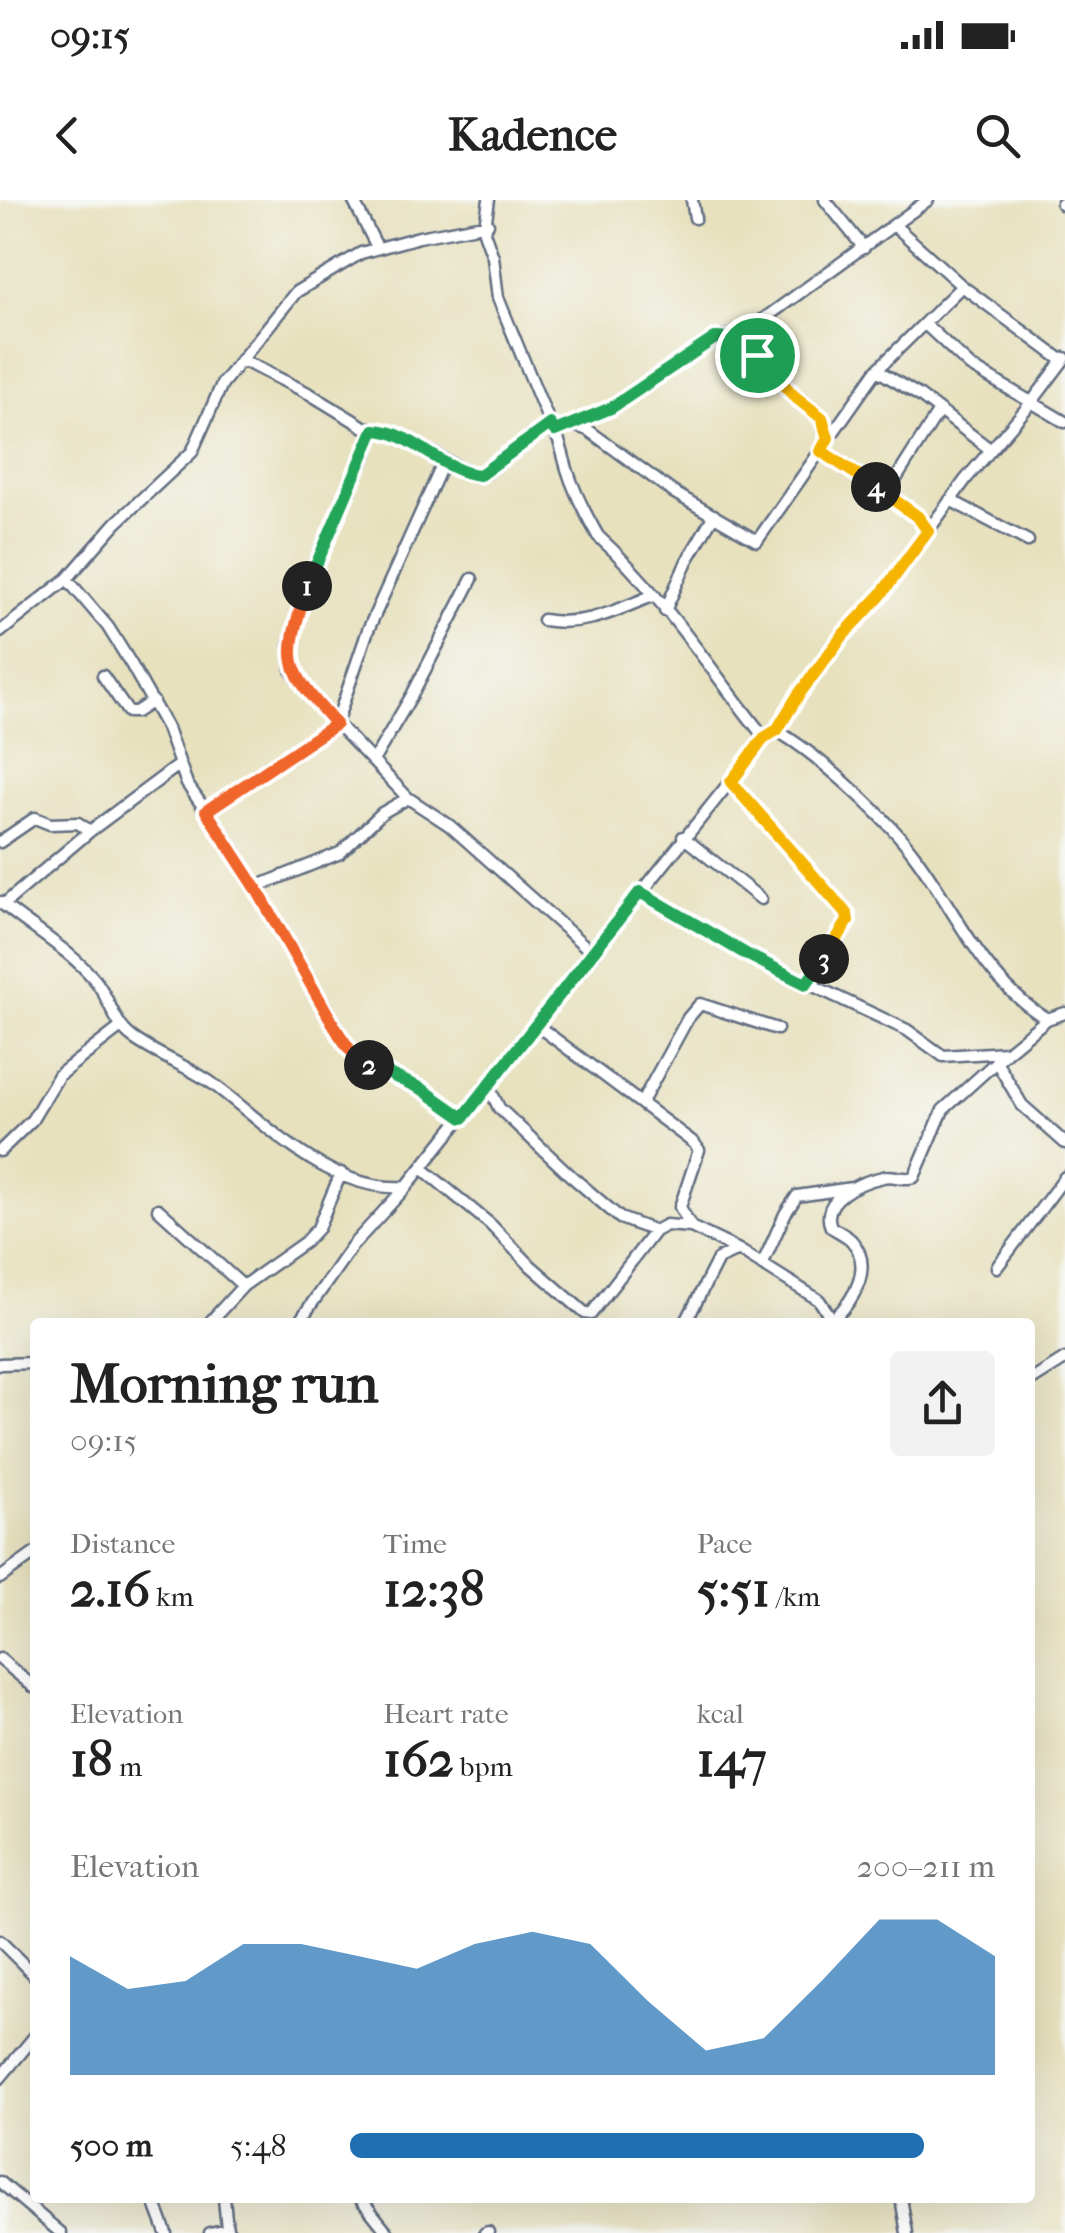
<!DOCTYPE html>
<meta charset="utf-8">
<style>
:root{--surface:#fff;--page:#f2f2f2;--text:#222;--muted:#767676;--accent:#1f6fb2}
body{margin:0;font-family:"IM FELL French Canon",serif;background:var(--page);color:var(--text);height:100vh;display:flex;flex-direction:column;font-size:38px;white-space:nowrap}
*{box-sizing:border-box;margin:0}
p{font-size:32px;color:var(--muted)}
.icon{flex:none;width:55px;height:55px;fill:none;stroke:currentColor;stroke-width:2;stroke-linecap:round;stroke-linejoin:round}
.map{position:relative;flex:1;overflow:hidden}
.side{position:absolute;left:30px;top:1118px;width:1005px;height:885px;display:flex;flex-direction:column;background:var(--surface);border-radius:10px;box-shadow:0 10px 40px #0002}
.side>*{flex:none}
.pin{position:absolute;display:grid;place-items:center;width:85px;height:85px;color:#fff;margin:-42px;border:5px solid #fff;border-radius:50%;box-shadow:0 2px 10px #0007}
.km{position:absolute;width:50px;height:50px;margin:-25px;border-radius:50%;background:#222;color:#fff;font-size:28px;line-height:50px;text-align:center}
.round{display:grid;place-items:center;flex:none;width:105px;height:105px;border-radius:10px;background:var(--page)}
.headline{display:flex;align-items:center;justify-content:space-between;height:170px;padding:0 40px}
h1{font-size:55px;font-weight:700;line-height:75px}
.stats{display:grid;grid-template-columns:repeat(3,1fr);gap:15px;height:170px;padding:10px 40px}
.stats div{display:grid;align-content:center}
.stats b{font-size:50px;font-weight:700}
.stats small{font-size:28px;font-weight:400}
.stats p{font-size:28px}
.chart{height:280px;padding:20px 40px}
.chart p{display:flex;justify-content:space-between}
.chart svg{width:100%;height:180px;margin-top:10px;fill:var(--accent);opacity:.7}
ul{padding:0 40px;list-style:none;font-size:32px}
li{display:grid;grid-template-columns:160px 120px 1fr;align-items:center;height:75px}
li i{height:25px;border-radius:12px;background:var(--accent)}
.status{display:flex;justify-content:space-between;align-items:center;height:70px;padding:0 50px;background:var(--surface);direction:ltr}
.status svg{height:28px;fill:currentColor}
header{display:flex;justify-content:space-between;align-items:center;height:130px;padding:0 40px;background:var(--surface);font-size:45px;font-weight:700}
.map>svg:first-child{display:block}
.lines{fill:none;stroke-linecap:round;stroke-linejoin:round}
.minor-casing{stroke:#626d80;stroke-width:15}
.minor{stroke:#fff;stroke-width:10}
.split-1-casing{stroke:#fff;stroke-width:20}
.split-2-casing{stroke:#fff;stroke-width:20}
.split-3-casing{stroke:#fff;stroke-width:20}
.split-4-casing{stroke:#fff;stroke-width:20}
.split-5-casing{stroke:#fff;stroke-width:20}
.split-1{stroke:#22a559;stroke-width:12}
.split-2{stroke:#f0652b;stroke-width:12}
.split-3{stroke:#22a559;stroke-width:12}
.split-4{stroke:#f5b400;stroke-width:12}
.split-5{stroke:#f5b400;stroke-width:12}
</style>
<div class="status"><b>09:15</b><svg viewBox="0 0 49 12"><path d="M0 12V9h3v3zM5 12V6h3v6zM10 12V3h3v9zM15 12V0h3v12zM26 1h20v11H26zM47 4h2v5h-2z"/></svg></div>
<header><svg class="icon" aria-label="back" viewBox="0 0 24 24"><path d="M15 5l-7 7 7 7"/></svg>Kadence<svg class="icon" aria-label="search" viewBox="0 0 24 24"><circle cx="10" cy="10" r="6"/><path d="M15 15l6 6"/></svg></header>
<div class="map">
<svg width="1065" height="2033" viewBox="0 0 1065 2033">
<rect width="100%" height="100%" fill="#f6f6f2"/>
<filter id="ink" filterUnits="userSpaceOnUse"><feTurbulence type="fractalNoise" baseFrequency=".01" numOctaves="2"/><feDisplacementMap in="SourceGraphic" scale="20" xChannelSelector="R" yChannelSelector="G"/><feConvolveMatrix kernelMatrix="1 2 1 2 8 2 1 2 1" color-interpolation-filters="sRGB"/></filter>
<filter id="wash" filterUnits="userSpaceOnUse"><feTurbulence type="fractalNoise" baseFrequency=".0048" numOctaves="4" result="noise"/><feDisplacementMap in="SourceGraphic" scale="40" xChannelSelector="R" yChannelSelector="G"/><feGaussianBlur stdDeviation="2.25" result="paint"/><feColorMatrix in="noise" values="0 0 0 0 0 0 0 0 0 0 0 0 0 0 0 0 0 1.4 0 .05"/><feComposite in="paint" operator="in"/></filter>
<g filter="url(#wash)">
<rect width="100%" height="100%" fill="#e7e1be"/>
</g>
<g filter="url(#ink)">
<g class="lines">
<g class="minor-casing">
<path id="minor" d="M353 0 377 47
M489 0 484 32 493 57 498 98 550 224C560 238 562 252 567 269 574 292 586 315 598 336 663 395 710 470 765 538
M692 0 695 18
M825 0 864 48
M1062 4 1065 6
M962 86 1063 161
M925 124 970 166 1065 222
M736 139 928 0
M242 160 310 194 364 227 397 234 473 275 486 273 550 224
M877 170 962 86 894 25
M575 225 611 208 707 142 724 136 736 139 757 155 794 196 822 218 827 238
M374 230 366 254 311 371 290 444 292 471 316 502 408 598 449 625 594 754
M555 231 573 225 588 230 673 292 757 341 877 170 920 196 991 250
M821 251C857 274 903 296 927 331
M887 293 939 211
M950 300 1028 341
M67 379 108 427 131 464 167 528 187 584 234 651 350 850 367 864 422 889 463 918
M665 411 687 361 714 315
M543 420C586 427 614 411 652 396
M0 432 67 379 116 323 192 252 222 184 296 92 361 53 419 37 488 24
M103 476 128 512H136L153 501
M777 531 799 494 844 434 880 396 966 279 1031 203 1065 158
M373 561 412 495 472 379
M731 581 847 714C846 738 820 765 807 784
M206 611 336 524 368 430 444 261
M683 637 761 699
M0 642 35 618 50 624 78 623 90 631
M256 687 340 653 382 613 408 598
M640 692 746 754 907 830 943 856 1006 852
M0 702C31 728 69 749 95 780 110 798 113 824 133 838 158 856 188 866 213 884 269 926 329 992 406 987L765 538 777 531C818 554 891 621 918 660 960 718 984 781 1047 819L1065 813
M3 705 90 631 180 564
M535 824 694 943 699 950 680 1007 691 1027 739 1050 819 1100 834 1122
M996 861 1022 905 1065 943
M489 887 499 908 571 976 620 1018 655 1031
M642 902 688 818 700 804 777 829
M0 951 32 920 59 875 121 827
M423 969 490 1024 531 1066 585 1113 591 1114 655 1031 666 1025 691 1027
M158 1009 243 1086
M762 1065 785 1014 797 996 852 988
M997 1067 1065 977
M834 1118C855 1100 874 1065 851 1040 846 1035 837 1031 831 1027 819 999 860 982 883 977 894 974 903 981 914 977L943 910 1007 852 1047 819
M210 1122 243 1086 305 1042 318 1028 341 973
M299 1122 352 1046 406 987
M686 1122 718 1059 738 1050
M0 1164 35 1163
M1030 1181 1065 1159
M0 1378 35 1353
M0 1459 35 1488
M0 1741 35 1776
M0 1878 35 1836
M0 1982 61 2033
M153 1998 166 2033
M224 1998 227 2029
M360 1998 388 2033
M901 1998 907 2033
M210 2033 227 2029 230 2033
M485 2033 488 2032"/>
</g>
<use href="#minor" class="minor"/>
</g>
</g>
<g class="lines" filter="url(#ink)">
<g class="split-1-casing">
<path id="split-1" d="M307 386 374 230C413 231 441 272 480 275L550 224 555 231 611 208 715 138 736 139 757 155"/>
</g>
<g class="split-2-casing">
<path id="split-2" d="M307 386C285 461 281 464 336 524L206 611 256 688 339 834 350 850 369 865"/>
</g>
<g class="split-3-casing">
<path id="split-3" d="M369 865 422 889 463 918 640 692 746 754 806 784 824 759"/>
</g>
<g class="split-4-casing">
<path id="split-4" d="M824 759 848 721 847 714 731 582 764 538 777 530 799 494 844 434 880 396 928 331 918 317 876 287"/>
</g>
<g class="split-5-casing">
<path id="split-5" d="M757 155 794 196 822 218 828 238 821 251 876 287"/>
</g>
<use href="#split-1" class="split-1"/>
<use href="#split-2" class="split-2"/>
<use href="#split-3" class="split-3"/>
<use href="#split-4" class="split-4"/>
<use href="#split-5" class="split-5"/>
</g>
</svg>
<div class="pin" style="left:757px;top:155px;background:#1e9e55"><svg class="icon" aria-label="arrive" viewBox="0 0 24 24"><path d="M6 21V4h12l-3 4 3 4H6"/></svg></div>
<b class="km" style="left:307px;top:386px">1</b>
<b class="km" style="left:369px;top:865px">2</b>
<b class="km" style="left:824px;top:759px">3</b>
<b class="km" style="left:876px;top:287px">4</b>
<section class="side">
<div class="headline"><div><h1>Morning run</h1><p>09:15</p></div><a class="round"><svg class="icon" aria-label="share" viewBox="0 0 24 24"><path d="M12 15V3M7 8l5-5 5 5M5 13v7h14v-7"/></svg></a></div>
<div class="stats">
<div><p>Distance</p><b>2.16<small> km</small></b></div>
<div><p>Time</p><b>12:38</b></div>
<div><p>Pace</p><b>5:51<small> /km</small></b></div>
</div>
<div class="stats">
<div><p>Elevation</p><b>18<small> m</small></b></div>
<div><p>Heart rate</p><b>162<small> bpm</small></b></div>
<div><p>kcal</p><b>147</b></div>
</div>
<div class="chart"><p><span>Elevation</span>200–211 m</p>
<svg viewBox="0 0 160 44" preserveAspectRatio="none"><path d="M0 44V15L10 23L20 21L30 12L40 12L50 15L60 18L70 12L80 9L90 12L100 26L110 38L120 35L130 21L140 6L150 6L160 15V44z"/></svg>
</div>
<ul>
<li><b>500 m</b>5:48<i style="width:89%"></i></li>
</ul>
</section>
</div>
